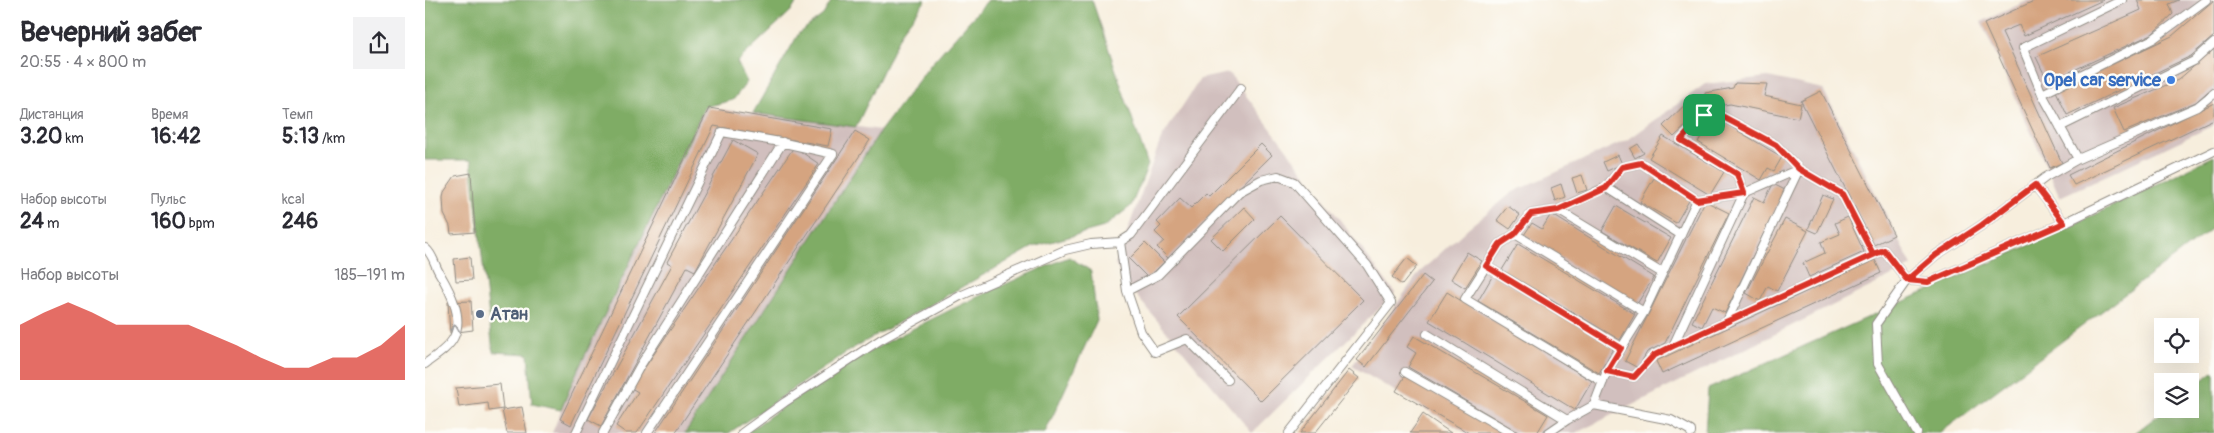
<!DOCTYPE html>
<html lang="ru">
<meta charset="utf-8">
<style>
:root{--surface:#fff;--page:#f2f2f3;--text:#2b2b33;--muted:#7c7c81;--accent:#d93025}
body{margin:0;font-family:Pangolin,sans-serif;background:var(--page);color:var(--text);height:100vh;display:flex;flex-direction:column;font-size:19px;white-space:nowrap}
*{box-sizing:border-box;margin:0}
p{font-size:16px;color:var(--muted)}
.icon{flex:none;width:28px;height:28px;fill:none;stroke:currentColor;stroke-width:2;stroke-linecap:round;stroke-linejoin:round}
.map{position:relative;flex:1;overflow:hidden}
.side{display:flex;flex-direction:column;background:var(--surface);width:425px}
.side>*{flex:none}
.fabs{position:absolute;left:1729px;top:318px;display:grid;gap:10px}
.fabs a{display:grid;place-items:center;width:45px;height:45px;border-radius:0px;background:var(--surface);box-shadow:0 5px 20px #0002;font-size:25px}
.pin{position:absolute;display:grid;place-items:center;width:42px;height:42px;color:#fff;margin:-21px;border-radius:10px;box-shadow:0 2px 8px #0006}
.round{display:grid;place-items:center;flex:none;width:52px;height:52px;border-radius:0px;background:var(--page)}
.head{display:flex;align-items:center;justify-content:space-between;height:85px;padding:0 20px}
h1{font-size:28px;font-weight:700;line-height:38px}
.metrics{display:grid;grid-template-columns:repeat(3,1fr);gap:8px;height:85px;padding:5px 20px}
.metrics div{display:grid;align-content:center}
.metrics b{font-size:21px;font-weight:700}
.metrics small{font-size:14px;font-weight:400}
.metrics p{font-size:14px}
.chart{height:140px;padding:10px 20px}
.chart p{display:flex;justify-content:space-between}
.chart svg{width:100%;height:90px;margin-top:5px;fill:var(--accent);opacity:.7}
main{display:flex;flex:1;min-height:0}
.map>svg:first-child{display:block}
.industrial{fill:#d1bfbe}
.forest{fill:#7fac65;stroke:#556c48}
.building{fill:#d5a480}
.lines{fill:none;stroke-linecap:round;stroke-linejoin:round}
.service-casing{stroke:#918c84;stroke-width:10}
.service{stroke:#fff;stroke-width:8}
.oneway{stroke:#a0a0a0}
.route-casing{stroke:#fff;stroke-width:10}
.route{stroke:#d93025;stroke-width:6}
.shop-dot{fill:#3f7fe0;stroke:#fdfcf7;stroke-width:2}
.service-dot{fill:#5c6f8a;stroke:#fdfcf7;stroke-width:2}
.labels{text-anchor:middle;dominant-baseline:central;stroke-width:4.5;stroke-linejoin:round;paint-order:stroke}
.shop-label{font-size:18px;font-weight:bold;fill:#366cbe;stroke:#fdfcf7;text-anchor:end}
.service-label{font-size:18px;font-weight:bold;fill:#4e5e75;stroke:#fdfcf7;text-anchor:start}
</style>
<main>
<section class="side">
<div class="head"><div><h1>Вечерний забег</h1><p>20:55 · 4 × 800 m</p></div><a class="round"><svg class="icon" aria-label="share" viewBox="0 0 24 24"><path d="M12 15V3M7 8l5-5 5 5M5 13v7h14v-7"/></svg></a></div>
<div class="metrics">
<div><p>Дистанция</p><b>3.20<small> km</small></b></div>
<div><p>Время</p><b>16:42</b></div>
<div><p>Темп</p><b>5:13<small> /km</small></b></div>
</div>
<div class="metrics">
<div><p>Набор высоты</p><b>24<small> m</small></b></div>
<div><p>Пульс</p><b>160<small> bpm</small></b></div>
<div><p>kcal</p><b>246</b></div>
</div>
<div class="chart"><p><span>Набор высоты</span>185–191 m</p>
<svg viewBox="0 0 160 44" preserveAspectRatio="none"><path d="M0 44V17L10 11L20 6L30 11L40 17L50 17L60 17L70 17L80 22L90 27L100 33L110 38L120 38L130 33L140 33L150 27L160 17V44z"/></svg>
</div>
</section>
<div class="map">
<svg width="1789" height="433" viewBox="0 0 1789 433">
<rect width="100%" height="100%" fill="#fdfcf7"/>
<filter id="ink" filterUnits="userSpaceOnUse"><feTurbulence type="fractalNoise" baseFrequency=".02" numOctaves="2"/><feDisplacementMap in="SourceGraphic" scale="10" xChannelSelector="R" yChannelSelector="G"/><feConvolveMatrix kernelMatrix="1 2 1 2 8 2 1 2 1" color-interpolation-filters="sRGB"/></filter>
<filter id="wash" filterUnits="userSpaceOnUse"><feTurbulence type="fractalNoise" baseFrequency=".0096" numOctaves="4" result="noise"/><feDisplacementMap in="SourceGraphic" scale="20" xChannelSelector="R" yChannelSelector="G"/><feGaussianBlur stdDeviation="1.12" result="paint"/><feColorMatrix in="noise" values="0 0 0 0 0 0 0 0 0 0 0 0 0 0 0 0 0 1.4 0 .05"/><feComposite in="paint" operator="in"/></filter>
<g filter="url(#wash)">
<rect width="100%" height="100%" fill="#f7eedd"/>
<path class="industrial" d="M1604 0H1789V125L1635 197 1556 22Z
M804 73 970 293 827 433 709 293 690 265 736 139 775 79Z
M1343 77 1398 89 1487 266 1151 433H1041L927 366 994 273 1044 227 1088 192 1204 139 1280 84Z
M280 107 456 130 260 433H127L149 378Z"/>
<path class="forest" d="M0 0H373L367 10 312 62 322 82 308 100 280 107 149 378 136 410 107 404 103 354 68 352 46 160H0Z
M407 0H501L477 31 431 127 328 113 374 33 398 15Z
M563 0H667L723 165 706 206 679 227 608 247 425 350 304 433H260L456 130 506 64Z
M1789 156V227L1515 433H1280L1283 389 1645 227Z
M644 257 666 271 672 320 620 433H321C366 401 413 368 462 342 521 311 582 282 644 257Z
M1789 371V433H1710L1741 409H1765V390Z"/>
<g id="blocks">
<path class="building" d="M1611 0H1678L1599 36 1594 25 1577 32 1637 163 1625 168 1559 24Z
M1712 0H1754L1744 4 1748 14 1727 34 1623 82 1611 57 1716 10Z
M1789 0V36L1766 56 1642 115 1631 91 1747 36Z
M1789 49V86L1771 102 1699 132 1688 108 1753 80Z
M1310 83 1342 84 1339 96 1376 104 1373 118 1305 104 1281 108 1280 93 1308 88Z
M1396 91 1469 235 1449 245 1376 101Z
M1268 97 1279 109 1249 137 1238 126Z
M1789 103V119L1649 185 1643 175Z
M284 108 407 129 403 146 289 126 146 425 135 419Z
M1288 116 1357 157 1349 171 1343 168 1336 180 1273 142Z
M430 131 445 140 250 433H230Z
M1238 136 1299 172 1285 195 1224 158Z
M308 140 333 154 270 271 262 267 176 426 163 419 247 265 242 262Z
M836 144 847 155 743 258 732 247 739 241 730 232 736 226 732 222 755 198 766 208 781 193 784 196Z
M1213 144 1219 153 1210 158 1205 149Z
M369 147 394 164 212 433H201L191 426 213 392 206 388Z
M1193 155 1197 164 1182 171 1178 162Z
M46 173 50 232 26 234 25 226 19 214 18 198 19 192 30 176Z
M1157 175 1162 190 1152 193 1147 178Z
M1229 178 1265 199 1251 223 1215 202Z
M1136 184 1140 197 1130 201 1126 188Z
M1348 184 1360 190 1300 313 1287 307 1277 327 1267 322 1329 197 1339 202Z
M1398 195 1408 199 1392 233 1383 229Z
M1280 201 1304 213 1240 343 1222 352 1213 368 1200 361Z
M1083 206 1095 215 1085 229 1072 220Z
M1191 206 1246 238 1232 263 1177 231Z
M819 207 830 219 798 251 786 239Z
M1126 214 1229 277 1212 304 1099 235 1107 223 1117 229Z
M855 216 938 300 836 401 753 317Z
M1423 217 1439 252 1384 277 1378 263 1400 253 1396 242 1415 234 1410 223Z
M1360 219 1383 231 1352 291 1343 286 1335 301 1321 293Z
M720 243 739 262 723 278 704 259Z
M1093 244 1210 314 1195 340 1077 270Z
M1042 252 1057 261 1040 288 1026 279Z
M45 257 47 280 31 281 29 259Z
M982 258 992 266 977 285 967 277Z
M1450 260 1456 273 1237 374 1231 361Z
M998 275 1007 282 941 367 932 360Z
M1068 275 1189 347 1174 373 1053 301Z
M1022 292 1167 381 1150 410 1004 321Z
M46 301 48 330 25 333 23 302Z
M989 336 1123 415 1112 433H1095L983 367 991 353 982 347Z
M924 370 934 378 890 433H875Z
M980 376 1078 433H1044L971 391Z
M75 384 78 409 64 411 63 403 34 407 31 388Z
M97 407 102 433H82L77 410Z
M998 414 1026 433H985Z"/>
</g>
</g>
<g filter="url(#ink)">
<use href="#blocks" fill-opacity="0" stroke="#918c84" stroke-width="1"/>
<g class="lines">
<g class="service-casing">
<path id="service" d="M1617 94 1728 39 1781 0
M1635 127 1769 61 1789 43
M1653 159 1617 94 1598 48 1697 0
M1610 185 1639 223
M1181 187 1256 235
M1133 210 1181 187 1197 167 1216 163 1272 200
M1090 234 1219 312
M695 242 702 291
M0 248C9 255 9 265 15 274 25 291 39 317 29 337 24 348 9 357 0 364
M1061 266 1196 348
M1002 334 1142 420 1169 405 1182 371 1219 312 1272 200 1319 193 1374 169 1417 194 1448 254
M1248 346 1319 193 1312 174 1256 140 1279 115 1291 113 1351 145 1374 169 1302 321
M1182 371 1209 377 1228 356 1248 346 1459 250 1482 280 1503 282 1639 223 1789 151
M980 372 1086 433
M803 380 762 339 730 352 716 332 702 291 733 275 814 192 836 180 853 176 869 182 942 265 966 303 864 433
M1178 382 1040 299 1075 244 1090 234 1106 214 1133 210 1237 273
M1169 405 1246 420 1266 431V433
M151 433 297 132 355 142 408 154 222 433
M178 433 215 366 358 142
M317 433 360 402 455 340 535 296 640 250 666 244 695 242 706 235 816 88
M1123 433 1142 420
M1492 433 1453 364 1451 324 1482 280 1511 255 1557 225 1621 177 1653 159 1772 107 1789 93"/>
</g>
<use href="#service" class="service"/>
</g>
<defs><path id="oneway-chevron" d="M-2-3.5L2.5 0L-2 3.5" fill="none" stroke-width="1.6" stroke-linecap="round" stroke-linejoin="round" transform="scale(1.25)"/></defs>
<use class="oneway" href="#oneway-chevron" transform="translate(30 328) rotate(-83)"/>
</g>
<g class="lines" filter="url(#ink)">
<g class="route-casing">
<path id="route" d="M1279 115 1256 140 1312 174 1319 193 1272 200 1216 163 1197 167 1181 188 1133 210 1106 214 1090 234 1075 244 1061 266 1196 348 1182 371 1209 377 1228 356 1248 346 1459 250 1482 280 1503 282 1639 223 1610 185 1557 225 1511 255 1482 280 1459 250 1448 254 1417 194 1374 169 1351 145 1291 113 1279 115"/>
</g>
<use href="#route" class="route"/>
</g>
<circle class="shop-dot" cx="1746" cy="80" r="5"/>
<circle class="service-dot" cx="55" cy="314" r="5"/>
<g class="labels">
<g class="shop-label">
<text x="1736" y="80">Opel car service</text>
</g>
<g class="service-label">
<text x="65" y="314">Атан</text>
</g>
</g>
</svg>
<div class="fabs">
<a><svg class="icon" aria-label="locate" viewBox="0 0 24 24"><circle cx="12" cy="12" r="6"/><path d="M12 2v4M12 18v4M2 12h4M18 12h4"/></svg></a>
<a><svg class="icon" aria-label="layers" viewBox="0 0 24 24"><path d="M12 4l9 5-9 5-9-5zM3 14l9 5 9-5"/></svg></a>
</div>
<div class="pin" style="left:1279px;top:115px;background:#1e9e55"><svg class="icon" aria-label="arrive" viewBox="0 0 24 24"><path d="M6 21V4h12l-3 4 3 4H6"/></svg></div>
</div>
</main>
